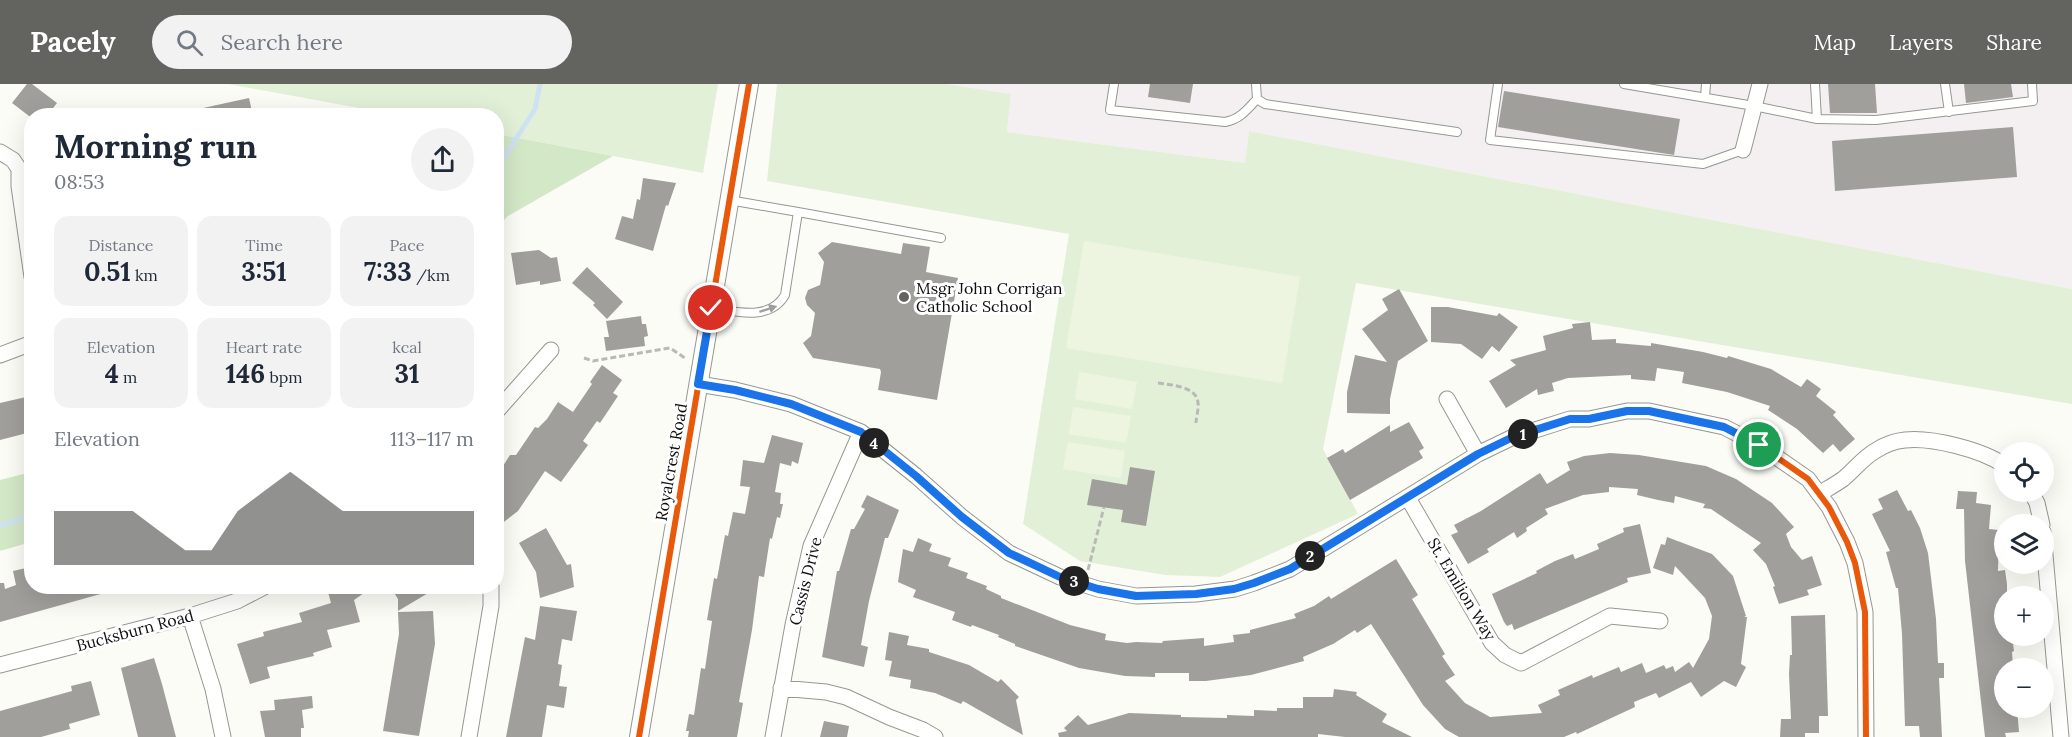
<!DOCTYPE html>
<meta charset="utf-8">
<style>
:root{--surface:#fff;--page:#f2f2f3;--text:#1f2937;--muted:#747a83;--accent:#636360}
body{margin:0;font-family:Lora,serif;background:var(--page);color:var(--text);height:100vh;display:flex;flex-direction:column;font-size:22px;white-space:nowrap}
*{box-sizing:border-box;margin:0}
p{font-size:20px;color:var(--muted)}
.icon{flex:none;width:33px;height:33px;fill:none;stroke:currentColor;stroke-width:2;stroke-linecap:round;stroke-linejoin:round}
.map{position:relative;flex:1;overflow:hidden}
.drawer{position:absolute;left:24px;top:24px;width:480px;height:486px;display:flex;flex-direction:column;background:var(--surface);border-radius:24px;box-shadow:0 6px 24px #0002}
.drawer>*{flex:none}
.fabs{position:absolute;left:1994px;top:358px;display:grid;gap:12px}
.fabs a{display:grid;place-items:center;width:60px;height:60px;border-radius:50%;background:var(--surface);box-shadow:0 6px 24px #0002;font-size:30px}
.pin{position:absolute;display:grid;place-items:center;width:51px;height:51px;color:#fff;margin:-26px;border:3px solid #fff;border-radius:50%;box-shadow:0 2px 6px #0007}
.km{position:absolute;width:30px;height:30px;margin:-15px;border-radius:50%;background:#222;color:#fff;font-size:16px;line-height:30px;text-align:center}
.round{display:grid;place-items:center;flex:none;width:63px;height:63px;border-radius:32px;background:var(--page)}
.headline{display:flex;align-items:center;justify-content:space-between;height:102px;padding:0 30px}
h1{font-size:33px;font-weight:800;line-height:45px}
.metrics{display:grid;grid-template-columns:repeat(3,1fr);gap:9px;height:102px;padding:6px 30px}
.metrics div{display:grid;align-content:center;border-radius:15px;background:var(--page);text-align:center}
.metrics b{font-size:26px;font-weight:800}
.metrics small{font-size:16px;font-weight:400}
.metrics p{font-size:16px}
.chart{height:168px;padding:12px 30px}
.chart p{display:flex;justify-content:space-between}
.chart svg{width:100%;height:108px;margin-top:6px;fill:var(--accent);opacity:.7}
header{display:flex;align-items:center;gap:36px;box-sizing:border-box;height:84px;padding:0 30px;background:var(--accent);color:#fff}
header strong{font-size:28px}
nav{display:flex;gap:33px;margin-inline-start:auto;font-size:21px}
.search{width:420px;height:54px;background:var(--page);display:flex;align-items:center;gap:15px;box-sizing:border-box;padding:0 21px;border-radius:33px;color:var(--muted);font-size:22px}
.map>svg:first-child{display:block}
.industrial{fill:#f4f0f1}
.green{fill:#e3f0d8}
.forest{fill:#d3e8c7}
.pitch{fill:#edf5e1}
.lines{fill:none;stroke-linecap:round;stroke-linejoin:round}
.stream{stroke:#cfe2f3;stroke-width:5}
.building{fill:#a09f9b}
.service-casing{stroke:#969694;stroke-width:10}
.minor-casing{stroke:#969694;stroke-width:17}
.tertiary-casing{stroke:#969694;stroke-width:20}
.path{stroke:#b9b9b8;stroke-width:3;stroke-dasharray:6 3;stroke-linecap:butt}
.service{stroke:#fffffe;stroke-width:8}
.minor{stroke:#fffffe;stroke-width:15}
.tertiary{stroke:#fffffe;stroke-width:18}
.cycleway-casing{stroke:#fff;stroke-width:10}
.cycleway{stroke:#e8590c;stroke-width:6}
.oneway{fill:#9f9f9f}
.route-casing{stroke:#fff;stroke-width:12}
.route{stroke:#1a73e8;stroke-width:8}
.poi-dot{fill:#636360;stroke:#fff;stroke-width:2}
.labels{text-anchor:middle;dominant-baseline:central;stroke-width:6;stroke-linejoin:round;paint-order:stroke}
.poi-label{font-size:16px;fill:#101010;stroke:#fff;text-anchor:start}
.street-label{font-size:16px;fill:#101010;stroke:#fff}
</style>
<header>
<strong>Pacely</strong>
<div class="search"><svg class="icon" aria-label="search" viewBox="0 0 24 24"><circle cx="10" cy="10" r="6"/><path d="M15 15l6 6"/></svg>Search here</div>
<nav><a>Map</a><a>Layers</a><a>Share</a></nav>
</header>
<div class="map">
<svg width="2072" height="653" viewBox="0 0 2072 653">
<rect width="100%" height="100%" fill="#fcfcf6"/>
<path class="industrial" d="M947 0H2072V205L1249 47 1245 79 1007 48 1011 10Z"/>
<path class="green" d="M228 0H718L703 89 497 50 496 32 397 31Z
M777 0H947L1011 10 1007 48 1245 79 1249 47 2072 205V320L1356 199 1323 365 1358 430 1220 493 1165 491 1080 477 1023 440 1069 150 767 97Z"/>
<path class="forest" d="M497 50 613 72 508 132 497 144Z
M31 388V458L0 467V396Z"/>
<path class="pitch" d="M1084 157 1300 193 1282 299 1066 264Z
M1079 288 1137 298 1132 325 1075 315Z
M1073 323 1131 332 1126 359 1069 350Z
M1068 358 1125 367 1121 394 1063 385Z"/>
<g class="lines">
<path class="stream" d="M496 86 535 25 540 0
M0 442 32 431"/>
</g>
<path class="building" d="M27 0H32L57 19 47 32H29L12 19Z
M1150 0H1193L1190 19 1148 13Z
M1828 0H1875L1877 29H1830Z
M1964 0H2011L2013 13 1966 19Z
M1504 7 1680 35 1674 71 1498 43Z
M249 14 253 32H195L194 26Z
M2013 43 2017 93 1835 107 1832 57Z
M643 94 676 99 668 122 666 121 653 167 615 155 622 132 633 135 637 115 640 116Z
M832 158 901 170 903 159 930 163 926 188 958 194 937 316 878 306 881 288 880 285 813 274 803 259 811 252 815 229 807 221 805 214 808 206 820 201 824 178 818 169Z
M539 166 551 174 557 173 561 197 540 201V197L516 201 511 169Z
M587 183 623 218 607 235 593 221 595 219 572 199Z
M1399 205 1428 257 1398 277 1390 315V330L1347 329V308L1355 271 1387 278 1362 245 1388 226 1382 215Z
M1431 223H1448L1497 232 1499 229 1518 243 1499 268 1492 262 1482 275 1461 260 1431 258Z
M641 232 642 240H646L648 252 644 253 645 262 606 267 604 253H609L606 237Z
M1590 238 1592 256 1616 255V259L1651 262V259L1703 268 1727 274 1728 272 1771 285 1801 303 1807 295 1821 305 1816 312 1836 328 1833 331 1855 355 1840 368 1833 360 1823 369 1797 345 1768 326 1770 322 1727 308 1682 299 1684 288 1657 284 1655 297 1631 295V291L1568 294 1552 299 1554 307 1538 311 1537 305 1506 324 1489 297 1516 281 1510 276 1546 266 1543 252 1573 244 1572 240Z
M602 281 622 296 613 309 618 312 600 339 597 337 583 357 588 361 561 398 545 387 518 427 496 444V393L510 371H516L535 343 538 344 547 335 558 318 573 328 592 300 590 298Z
M26 313 31 331 27 332 31 348 0 356V319Z
M1409 338 1424 364 1419 367 1423 374 1350 416 1327 374 1343 365 1345 369 1390 341V348Z
M772 351 803 359 798 380 792 377 791 382 780 379 775 408 781 409 780 420H783L780 434 777 433 772 455 770 454 764 493 759 492 752 546 739 618 743 619 737 653H688L689 647H686L689 630 694 631 701 584 705 585 712 537 707 536 714 494 717 495 725 451 728 452 733 428 745 430 750 403 740 402 743 376 764 379Z
M1610 369 1639 371 1706 382 1736 395 1772 419 1794 443 1786 450 1791 463 1802 476 1812 472 1822 501 1807 506 1809 511 1779 520 1773 503 1775 502 1766 480 1753 466 1761 459 1711 425 1703 424 1705 420 1675 412 1674 419 1658 416 1637 411 1638 405 1609 403V408L1583 411 1545 425 1548 430 1526 444 1527 447 1517 454 1514 448 1487 465 1489 468 1468 480 1451 451 1458 448 1454 441 1481 427 1540 389 1547 400 1570 386 1567 378 1584 372Z
M1130 383 1155 387 1146 442 1121 438 1123 426 1087 421 1092 395 1127 401Z
M1897 406 1908 427 1911 426 1920 444 1928 469 1936 535 1938 579H1944V594H1939L1942 653H1920L1919 642H1905L1902 550 1898 504H1896L1886 468 1890 467 1872 430 1883 425 1878 415Z
M1958 407 1977 408 1976 419 1991 421 1989 445 1999 446 1998 487 2005 486 2007 500V513H2004V552H2012L2014 567 2012 568 2013 581 2004 582V624H2017L2019 648 2005 649 2006 653H1985L1965 477 1964 425H1956Z
M867 411 899 426 888 454H885L869 517 861 561 868 563 864 583 822 573 837 487H839L851 445H854L865 425 861 423Z
M1640 440 1651 489 1627 494 1628 498 1514 546 1512 540 1507 542 1504 538 1492 510 1537 489 1536 487 1555 477 1573 470 1575 475 1599 465 1597 460 1624 448 1623 444Z
M546 444 567 481 571 480 574 503 540 514 536 488 519 459Z
M1667 453 1712 470 1733 492 1746 532 1744 533H1747L1741 580 1746 583 1736 603 1724 597 1701 613 1691 598 1659 614 1656 609 1634 618 1635 623 1577 650 1576 648 1564 653H1459L1445 645 1423 621 1371 540 1357 549 1355 546 1333 560 1303 573 1304 577 1251 591 1206 597H1189V589H1155V593L1125 592 1079 584 1015 562V560L998 553 999 551 972 541 971 543 952 536 955 528 913 513 916 506 898 498 903 465 913 468 918 454 932 460 929 467 951 474 948 482 968 489 966 494 987 502 986 505 1001 512V514L1070 541 1106 550 1105 556 1127 559 1136 558 1162 559 1163 557 1204 554V562L1234 558 1233 551 1250 549V546L1296 534 1294 530 1314 522 1329 512 1331 515 1396 475 1418 511 1412 515 1445 570 1442 572 1455 591 1445 597 1465 619 1490 633 1542 629 1538 621 1560 611 1558 606 1592 591 1593 594 1619 583 1621 588 1642 579 1646 589 1664 581 1666 585 1673 582 1675 588 1689 578 1693 584 1709 555 1712 532 1705 514 1675 482 1673 491 1653 484 1661 460 1665 461Z
M26 484 28 492 32 491V502H114L115 506 0 538V499H4L5 505 16 501 13 487Z
M350 502H374L354 516 360 538 327 546 332 563 313 569 314 572 267 583 270 594 250 600 237 560 264 552 263 548 302 538 299 529 331 519 328 508Z
M390 502H440L398 527V515Z
M540 522 577 527 572 557 562 555 558 580 562 581 559 602 567 603 564 624 547 621 542 653H506L525 553 535 556Z
M433 527 435 560 419 652 383 647 399 550 398 528Z
M1825 531 1828 632H1819V649H1805V653H1780L1781 635H1791L1789 590 1790 571H1792L1791 532Z
M889 548 909 552 907 561 929 565V568L969 581 998 598 1001 595 1019 613 1016 616 1023 651 963 617 961 620 935 609 910 604 911 596 889 592 892 577 885 576Z
M154 574 162 600 176 653H138L121 584Z
M91 597 100 631 69 640 70 645 41 653H0V627L72 607 71 602Z
M1334 605 1357 608 1356 611 1387 630 1382 638 1412 653H1345L1318 650V653H1059L1058 649 1067 647 1064 644 1078 631 1088 641 1129 629 1181 631V633L1227 634V631L1254 632V626L1277 627V624H1303V613H1333Z
M312 612 313 624 302 626 304 644H301V653H265L260 627 275 626 274 616Z
M824 637 849 642 847 653H820Z"/>
<g class="lines">
<g class="service-casing">
<path id="service" d="M1114 0 1110 26 1225 38C1240 35 1247 26 1257 15
M1256 0 1257 15 1265 20 1457 48
M1498 0 1490 56 1703 80 1743 66
M1624 0 1754 22 1817 35 1876 36 2033 17 2032 0
M1815 0 1817 35
M1945 0 1949 28
M1705 13 1706 0
M798 128 941 154
M712 224C737 228 770 237 785 211L798 128 729 116"/>
</g>
<g class="minor-casing">
<path id="minor" d="M1743 66 1760 0
M0 68 13 76 19 85V102L32 193
M0 271 32 259
M698 300 735 306 791 320 861 348 916 392 962 433 1009 469 1060 493 1098 505 1136 512 1196 510 1235 505 1254 499 1290 485 1478 370 1513 353 1570 335H1589L1627 327H1649L1724 343 1759 361 1808 395 1829 423 1847 458 1855 479 1865 528 1866 653
M1447 315 1478 370
M496 328 551 266
M2031 408 2037 419 2042 441
M1819 410C1827 405 1836 400 1843 395 1854 386 1863 374 1875 367 1884 361 1894 357 1905 356 1932 353 1982 366 2004 381
M1408 414 1492 559 1505 571 1521 579 1610 532 1660 537
M2043 448 2061 653
M190 532 213 605 223 653
M0 581 190 532 237 517 266 502
M781 604 826 608 846 613 889 633 923 646 935 653
M469 653 491 522V502
M773 653 793 541 811 462 861 348"/>
</g>
<g class="tertiary-casing">
<path id="tertiary" d="M639 653 749 0"/>
</g>
<path class="path" d="M584 274 593 277 670 264 685 274
M1158 299C1171 301 1197 302 1198 319 1199 325 1196 333 1196 339
M1088 486 1104 423"/>
<use href="#service" class="service"/>
<use href="#minor" class="minor"/>
<use href="#tertiary" class="tertiary"/>
<g class="cycleway-casing">
<path id="cycleway" d="M698 300 735 306 791 320 861 348 916 392 962 433 1009 469 1060 493 1098 505 1136 512 1196 510 1235 505 1254 499 1290 485 1478 370 1513 353 1570 335H1589L1627 327H1649L1724 343 1759 361 1808 395 1829 423 1847 458 1855 479 1865 528 1866 653
M639 653 749 0"/>
</g>
<use href="#cycleway" class="cycleway"/>
</g>
<defs><path id="oneway-solid" d="M-6-.8H1V-3.2L6.5 0L1 3.2V.8H-6Z" transform="scale(1.5)"/></defs>
<use class="oneway" href="#oneway-solid" transform="translate(768 225) rotate(-18)"/>
<g class="lines">
<g class="route-casing">
<path id="route" d="M711 224 698 300 735 306 791 320 861 348 916 392 962 433 1009 469 1060 493 1098 505 1136 512 1196 510 1234 505 1254 499 1290 485 1478 370 1513 353 1570 335H1589L1627 327H1649L1724 343 1759 361"/>
</g>
<use href="#route" class="route"/>
</g>
<circle class="poi-dot" cx="904" cy="213" r="6"/>
<g class="labels">
<g class="poi-label">
<text x="916" y="204">Msgr John Corrigan<tspan x="916" dy="18">Catholic School</tspan></text>
</g>
<g class="street-label">
<text transform="translate(671 378) rotate(-80)">Royalcrest Road</text>
<text transform="translate(805 497) rotate(-76)">Cassis Drive</text>
<text transform="translate(1462 505) rotate(59)">St. Emilion Way</text>
<text transform="translate(135 546) rotate(-15)">Bucksburn Road</text>
</g>
</g>
</svg>
<div class="fabs">
<a><svg class="icon" aria-label="locate" viewBox="0 0 24 24"><circle cx="12" cy="12" r="6"/><path d="M12 2v4M12 18v4M2 12h4M18 12h4"/></svg></a>
<a><svg class="icon" aria-label="layers" viewBox="0 0 24 24"><path d="M12 4l9 5-9 5-9-5zM3 14l9 5 9-5"/></svg></a>
<a>+</a>
<a>−</a>
</div>
<div class="pin" style="left:1759px;top:361px;background:#1e9e55"><svg class="icon" aria-label="arrive" viewBox="0 0 24 24"><path d="M6 21V4h12l-3 4 3 4H6"/></svg></div>
<div class="pin" style="left:711px;top:224px;background:#d93025"><svg class="icon" aria-label="check" viewBox="0 0 24 24"><path d="M5 12l5 5 9-10"/></svg></div>
<b class="km" style="left:1523px;top:350px">1</b>
<b class="km" style="left:1310px;top:472px">2</b>
<b class="km" style="left:1074px;top:497px">3</b>
<b class="km" style="left:874px;top:359px">4</b>
<section class="drawer">
<div class="headline"><div><h1>Morning run</h1><p>08:53</p></div><a class="round"><svg class="icon" aria-label="share" viewBox="0 0 24 24"><path d="M12 15V3M7 8l5-5 5 5M5 13v7h14v-7"/></svg></a></div>
<div class="metrics">
<div><p>Distance</p><b>0.51<small> km</small></b></div>
<div><p>Time</p><b>3:51</b></div>
<div><p>Pace</p><b>7:33<small> /km</small></b></div>
</div>
<div class="metrics">
<div><p>Elevation</p><b>4<small> m</small></b></div>
<div><p>Heart rate</p><b>146<small> bpm</small></b></div>
<div><p>kcal</p><b>31</b></div>
</div>
<div class="chart"><p><span>Elevation</span>113–117 m</p>
<svg viewBox="0 0 160 44" preserveAspectRatio="none"><path d="M0 44V22L10 22L20 22L30 22L40 30L50 38L60 38L70 22L80 14L90 6L100 14L110 22L120 22L130 22L140 22L150 22L160 22V44z"/></svg>
</div>
</section>
</div>
